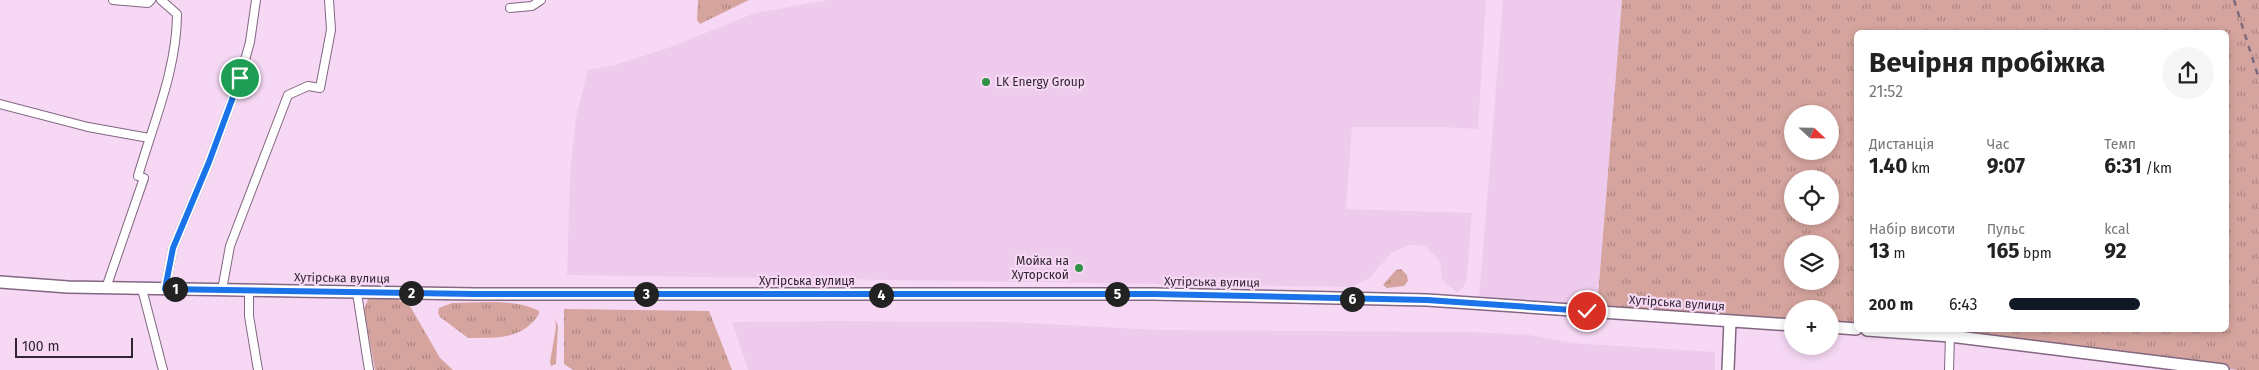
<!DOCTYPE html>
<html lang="uk">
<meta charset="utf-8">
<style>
:root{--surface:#fff;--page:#f6f6f6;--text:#222;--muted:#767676;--accent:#111827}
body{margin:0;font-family:"Fira Sans",sans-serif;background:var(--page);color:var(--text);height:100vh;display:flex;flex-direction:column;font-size:19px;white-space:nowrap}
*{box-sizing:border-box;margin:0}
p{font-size:16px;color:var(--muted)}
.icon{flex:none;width:28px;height:28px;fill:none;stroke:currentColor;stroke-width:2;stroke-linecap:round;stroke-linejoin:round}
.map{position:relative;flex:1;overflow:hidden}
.details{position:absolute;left:1854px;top:30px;width:375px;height:302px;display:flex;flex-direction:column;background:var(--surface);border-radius:8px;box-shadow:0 2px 8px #0003}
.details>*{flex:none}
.needle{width:32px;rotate:112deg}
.buttons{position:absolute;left:1784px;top:105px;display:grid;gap:10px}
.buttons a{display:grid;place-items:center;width:55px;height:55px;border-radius:50%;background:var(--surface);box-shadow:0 2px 8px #0003;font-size:25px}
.scale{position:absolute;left:15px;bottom:12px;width:118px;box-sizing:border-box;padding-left:5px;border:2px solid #302530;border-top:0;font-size:14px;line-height:18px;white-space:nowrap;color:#302530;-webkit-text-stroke:4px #f6d8f5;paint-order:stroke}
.pin{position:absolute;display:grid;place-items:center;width:42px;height:42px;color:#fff;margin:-21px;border:2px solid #fff;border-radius:50%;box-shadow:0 1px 5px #0007}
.km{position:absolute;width:25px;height:25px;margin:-12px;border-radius:50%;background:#222;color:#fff;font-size:14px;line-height:25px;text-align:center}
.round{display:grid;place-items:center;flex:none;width:52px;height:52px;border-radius:26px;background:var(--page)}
.headline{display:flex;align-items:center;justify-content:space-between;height:85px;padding:0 15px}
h1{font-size:28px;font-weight:700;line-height:38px}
.stats{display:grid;grid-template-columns:repeat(3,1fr);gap:8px;height:85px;padding:5px 15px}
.stats div{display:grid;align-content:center}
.stats b{font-size:21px;font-weight:700}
.stats small{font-size:14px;font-weight:400}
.stats p{font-size:14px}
ul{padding:0 15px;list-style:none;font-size:16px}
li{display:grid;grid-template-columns:80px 60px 1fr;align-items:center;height:38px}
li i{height:12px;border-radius:6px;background:var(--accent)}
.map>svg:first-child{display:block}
.built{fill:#eecbed}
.grass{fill:url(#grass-tufts);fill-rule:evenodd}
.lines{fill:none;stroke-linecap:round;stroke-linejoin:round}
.street-casing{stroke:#826781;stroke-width:10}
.secondary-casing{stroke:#826781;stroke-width:14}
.street{stroke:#fff;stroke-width:8}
.secondary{stroke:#fff;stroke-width:11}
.rail{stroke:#7d6b7d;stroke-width:2.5;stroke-dasharray:6 6;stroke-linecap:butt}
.route-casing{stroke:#fff;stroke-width:10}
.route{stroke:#1a73e8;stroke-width:6}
.poi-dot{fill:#319144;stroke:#f6d8f5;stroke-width:2}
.labels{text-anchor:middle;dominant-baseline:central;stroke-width:4.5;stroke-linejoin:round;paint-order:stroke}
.poi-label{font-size:12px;fill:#302530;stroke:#f6d8f5;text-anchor:start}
.street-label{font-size:12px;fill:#302530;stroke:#f6d8f5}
</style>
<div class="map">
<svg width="2259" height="370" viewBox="0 0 2259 370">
<defs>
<pattern id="grass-tufts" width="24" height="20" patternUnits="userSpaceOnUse" patternTransform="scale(1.25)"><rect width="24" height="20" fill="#d5a49e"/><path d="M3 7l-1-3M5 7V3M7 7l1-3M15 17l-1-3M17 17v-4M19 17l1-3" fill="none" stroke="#ad8581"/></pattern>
</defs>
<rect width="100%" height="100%" fill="#f6d8f5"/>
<path class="built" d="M828 0H1486L1478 129 1441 127H1352L1346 209 1472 213 1467 277 1463 288 1457 293 1442 279 1440 261 1425 246 1409 245 1391 253 1370 278 1351 287 567 275 570 173 576 117 588 70 615 65 668 48 755 13Z
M1503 0H1622L1597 309 1479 300Z
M834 321 1004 322 1161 330 1472 332 1529 335 1572 343 1715 352V370H748L732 322Z"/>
<path class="grass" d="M698 0H749L700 24 697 20Z
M1622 0H2259V370H2238L1900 330H2226V32H1856V327L1830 325V309H1792V322L1597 309ZM1792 114H1830V151H1792ZM1792 179H1830V216H1792ZM1792 244H1830V281H1792Z
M1401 269 1407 275 1408 281 1404 286 1387 288 1383 285 1396 270Z
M368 299H397L410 306 440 358 453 370H375L364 310Z
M452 303C479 303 514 298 539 311V314C521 341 497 337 468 338L440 317 438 313 439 308Z
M564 309 709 311 732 370H573L564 364Z
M555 319 558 326 556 364 551 366 550 362 556 327Z"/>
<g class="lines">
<g class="street-casing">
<path id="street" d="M113 0 148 3 151 0
M510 8 532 6 541 0
M0 104 88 127 149 138
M106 288 144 178 138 176C153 124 177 69 177 14L161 0
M142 289 163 370
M165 289 173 248 209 162 240 78 250 42 256 0
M222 290 230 246 288 95 308 86 320 88 331 30 329 0
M249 290V316L258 370
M357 293 369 370
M1949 370 1950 336"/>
</g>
<g class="secondary-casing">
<path id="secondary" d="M0 282 68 287 474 294H1153L1427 300 1792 325
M1830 327 1856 329
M1867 330 1950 336 2223 370
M1728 370 1730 321"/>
</g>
<use href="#street" class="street"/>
<use href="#secondary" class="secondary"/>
<path class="rail" d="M2234 0 2259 79"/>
</g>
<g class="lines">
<g class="route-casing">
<path id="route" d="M240 78 209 162 173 248 165 289 474 294H1153L1427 300 1587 311"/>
</g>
<use href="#route" class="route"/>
</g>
<g class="poi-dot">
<circle cx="986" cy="82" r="5"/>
<circle cx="1079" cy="268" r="5"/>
</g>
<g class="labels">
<g class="poi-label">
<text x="996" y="82">LK Energy Group</text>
<text x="1069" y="261" text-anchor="end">Мойка на<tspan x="1069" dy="14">Хуторской</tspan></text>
</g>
<g class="street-label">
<text transform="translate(342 278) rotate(1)">Хутірська вулиця</text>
<text x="807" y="281">Хутірська вулиця</text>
<text transform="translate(1212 282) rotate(1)">Хутірська вулиця</text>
<text transform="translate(1677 303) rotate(4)">Хутірська вулиця</text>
</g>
</g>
</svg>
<div class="buttons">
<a><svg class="needle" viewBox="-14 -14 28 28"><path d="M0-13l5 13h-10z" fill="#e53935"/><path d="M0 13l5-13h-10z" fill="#767676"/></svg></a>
<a><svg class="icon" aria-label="locate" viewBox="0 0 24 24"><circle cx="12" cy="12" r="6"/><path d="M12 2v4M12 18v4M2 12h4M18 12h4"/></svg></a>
<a><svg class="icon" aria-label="layers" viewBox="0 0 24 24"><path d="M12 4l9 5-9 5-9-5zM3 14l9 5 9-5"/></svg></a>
<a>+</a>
</div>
<div class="scale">100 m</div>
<div class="pin" style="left:240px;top:78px;background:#1e9e55"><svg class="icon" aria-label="arrive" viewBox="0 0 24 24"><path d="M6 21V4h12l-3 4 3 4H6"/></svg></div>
<div class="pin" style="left:1587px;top:311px;background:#d93025"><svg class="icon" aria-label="check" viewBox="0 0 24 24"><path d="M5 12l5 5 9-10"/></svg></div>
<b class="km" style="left:175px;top:289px">1</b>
<b class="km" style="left:411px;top:293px">2</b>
<b class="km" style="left:646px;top:294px">3</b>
<b class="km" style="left:881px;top:295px">4</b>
<b class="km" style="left:1117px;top:294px">5</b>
<b class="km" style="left:1352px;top:299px">6</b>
<section class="details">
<div class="headline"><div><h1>Вечірня пробіжка</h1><p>21:52</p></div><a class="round"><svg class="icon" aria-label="share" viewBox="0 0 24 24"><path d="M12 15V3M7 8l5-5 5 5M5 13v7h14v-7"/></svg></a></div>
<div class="stats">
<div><p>Дистанція</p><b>1.40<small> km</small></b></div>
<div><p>Час</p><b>9:07</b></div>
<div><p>Темп</p><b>6:31<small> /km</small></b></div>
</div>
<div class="stats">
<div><p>Набір висоти</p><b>13<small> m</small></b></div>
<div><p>Пульс</p><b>165<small> bpm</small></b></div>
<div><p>kcal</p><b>92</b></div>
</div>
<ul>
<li><b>200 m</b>6:43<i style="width:64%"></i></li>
</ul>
</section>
</div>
